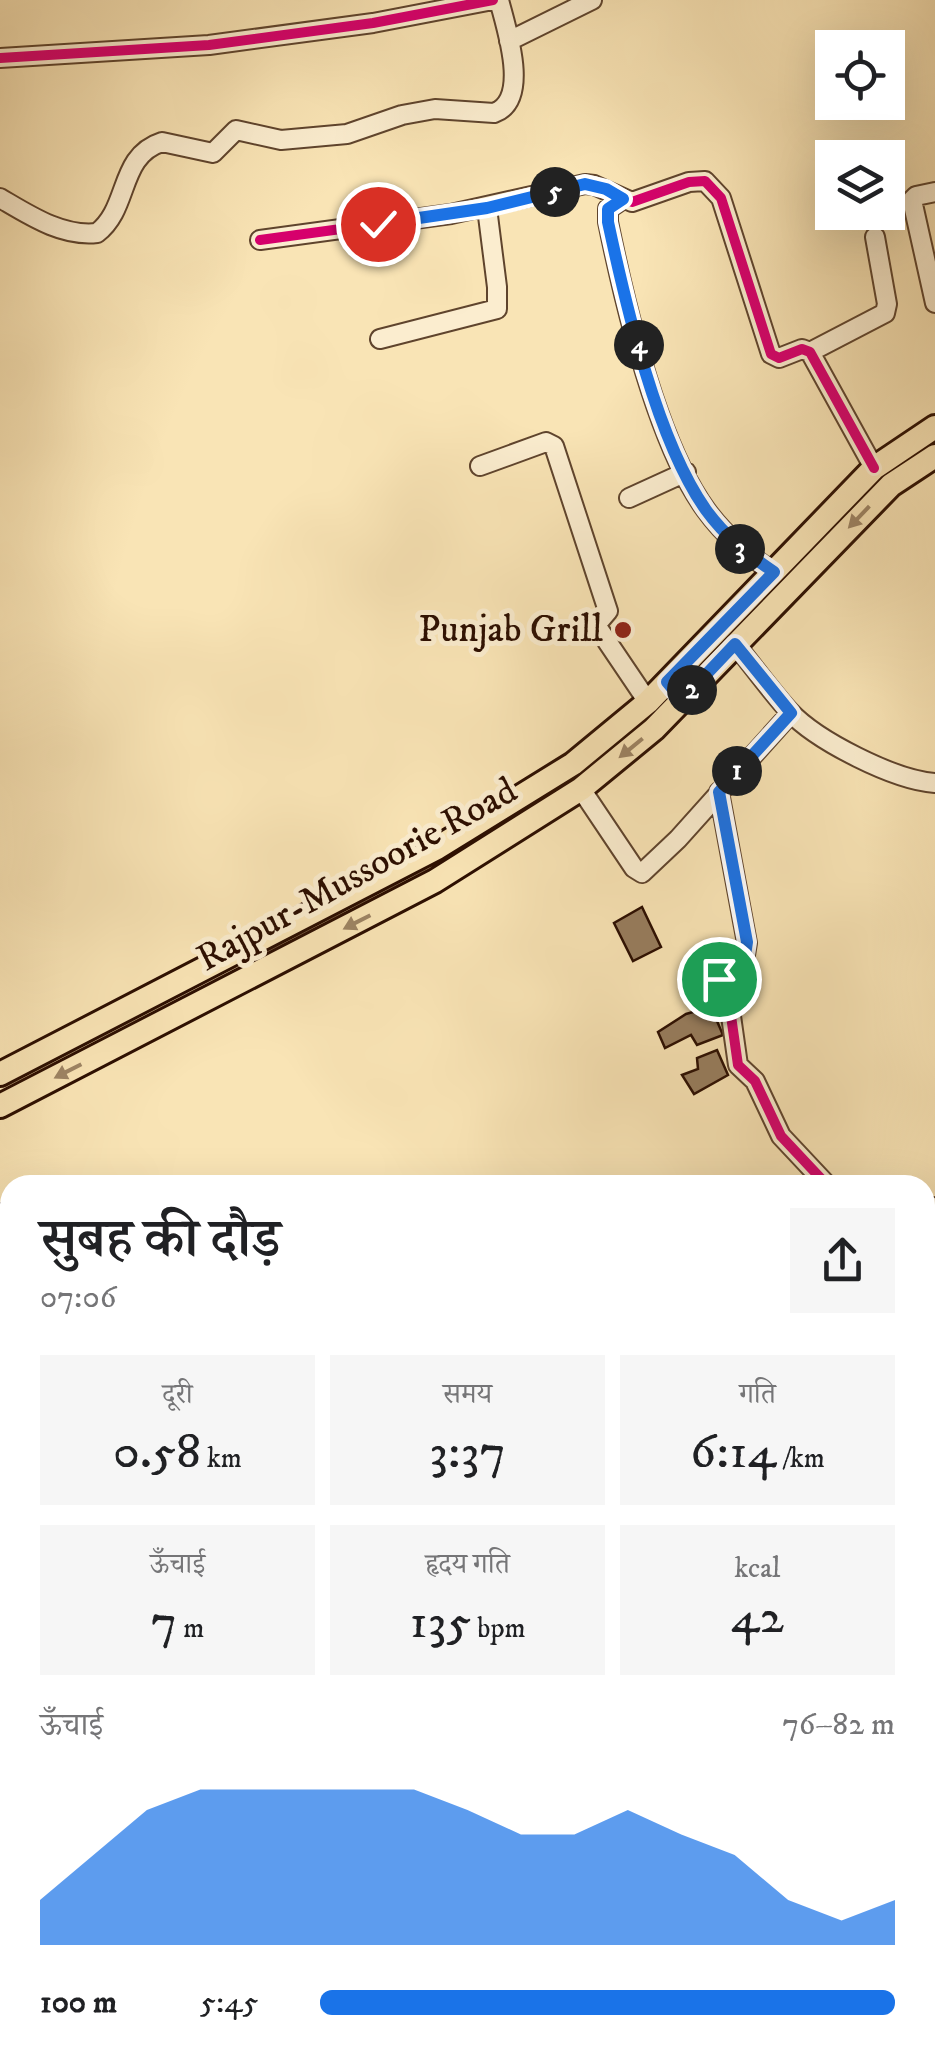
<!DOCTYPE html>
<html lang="hi">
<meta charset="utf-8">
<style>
:root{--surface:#fff;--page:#f6f6f6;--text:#202124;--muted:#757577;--accent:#1a73e8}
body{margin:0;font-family:"IM FELL DW Pica","Noto Serif Devanagari",serif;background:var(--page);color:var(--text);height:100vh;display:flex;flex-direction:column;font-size:38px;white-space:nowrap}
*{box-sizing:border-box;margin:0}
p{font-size:32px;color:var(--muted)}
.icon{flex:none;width:55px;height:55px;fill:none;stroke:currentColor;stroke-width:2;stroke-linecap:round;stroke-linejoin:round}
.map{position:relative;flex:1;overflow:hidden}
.drawer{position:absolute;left:0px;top:1175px;width:935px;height:885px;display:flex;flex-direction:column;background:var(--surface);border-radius:30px 30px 0 0;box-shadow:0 10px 40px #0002}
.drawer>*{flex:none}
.tools{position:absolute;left:815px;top:30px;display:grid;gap:20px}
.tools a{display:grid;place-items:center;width:90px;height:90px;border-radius:0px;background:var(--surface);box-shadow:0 10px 40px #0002;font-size:50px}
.pin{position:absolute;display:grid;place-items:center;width:85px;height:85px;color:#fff;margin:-42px;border:5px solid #fff;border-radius:50%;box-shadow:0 2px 10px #0007}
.km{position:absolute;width:50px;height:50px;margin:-25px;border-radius:50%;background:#222;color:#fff;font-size:28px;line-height:50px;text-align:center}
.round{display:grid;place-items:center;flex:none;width:105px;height:105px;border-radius:0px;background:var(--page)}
.headline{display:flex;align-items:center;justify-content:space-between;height:170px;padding:0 40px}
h1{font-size:55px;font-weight:600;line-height:75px}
.metrics{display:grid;grid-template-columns:repeat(3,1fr);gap:15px;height:170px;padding:10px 40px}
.metrics div{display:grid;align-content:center;border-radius:0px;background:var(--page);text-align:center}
.metrics b{font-size:50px;font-weight:600}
.metrics small{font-size:28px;font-weight:400}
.metrics p{font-size:28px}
.chart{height:280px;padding:20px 40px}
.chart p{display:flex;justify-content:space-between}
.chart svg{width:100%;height:180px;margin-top:10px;fill:var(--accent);opacity:.7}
ul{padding:0 40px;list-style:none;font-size:32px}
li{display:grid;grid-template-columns:160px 120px 1fr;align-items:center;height:75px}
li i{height:25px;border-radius:12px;background:var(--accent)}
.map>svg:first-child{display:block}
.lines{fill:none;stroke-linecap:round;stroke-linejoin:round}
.stream{stroke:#7d6347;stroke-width:5}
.building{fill:#977d5e;stroke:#2c0e00;stroke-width:2.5}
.minor-casing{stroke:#5f442d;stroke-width:22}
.major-casing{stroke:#2c0e00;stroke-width:28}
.minor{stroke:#fbedcf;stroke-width:18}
.major{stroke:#f9e4b5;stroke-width:22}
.cycleway-casing{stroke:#fbedcf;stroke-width:16}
.cycleway{stroke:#d6006c;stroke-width:10}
.oneway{fill:#9d8464}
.route-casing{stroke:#fff;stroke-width:20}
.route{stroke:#1a73e8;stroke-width:12}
.poi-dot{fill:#8f2418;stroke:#fbedcf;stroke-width:4}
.labels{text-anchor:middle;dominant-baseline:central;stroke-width:10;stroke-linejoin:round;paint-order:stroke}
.poi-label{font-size:38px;fill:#2c0e00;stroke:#fbedcf;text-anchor:end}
.street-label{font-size:38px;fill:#2c0e00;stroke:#fbedcf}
</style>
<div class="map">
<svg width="935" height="2060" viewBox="0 0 935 2060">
<rect width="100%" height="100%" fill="#f9e4b5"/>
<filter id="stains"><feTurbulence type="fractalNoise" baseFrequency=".002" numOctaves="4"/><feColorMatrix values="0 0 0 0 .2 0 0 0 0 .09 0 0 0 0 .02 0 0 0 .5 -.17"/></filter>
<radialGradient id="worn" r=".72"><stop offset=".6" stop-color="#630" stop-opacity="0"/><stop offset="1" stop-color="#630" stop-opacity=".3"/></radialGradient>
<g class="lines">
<path class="stream" d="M925 1990 935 1985
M791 2060 813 2050"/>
</g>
<path class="building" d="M642 907 661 947 633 961 614 923Z
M711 1007 723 1035 697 1045 691 1035 665 1048 658 1032 686 1014Z
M717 1050 728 1075 694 1094 682 1075 698 1069 697 1058Z
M935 1642V1667L932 1669 925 1655V1647Z"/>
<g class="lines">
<g class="minor-casing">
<path id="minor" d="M509 41 592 0
M0 58 209 45 373 23 493 0
M935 192 916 196 912 200 935 303
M0 198C29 215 62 237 97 233 130 208 118 156 162 142L213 153 236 130 281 140 347 134 402 115 435 109 494 113C531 100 506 28 499 0
M623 199 608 209V222C625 305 657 443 706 510 725 536 747 554 773 572
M260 240 451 214 585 184 594 185 632 202 689 182 705 181 721 198 771 354 779 358 802 349 810 352 874 468
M380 339 497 309V287L487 208
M810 352 885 313 887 304 875 237
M480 466 546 442 554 446 608 611 596 625 648 702
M629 498 686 472
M735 644C753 666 770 690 789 711 817 741 894 780 935 783
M581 789 634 868 642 873 678 839 791 713
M719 792 747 943 745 955 722 972 719 979 730 1009 738 1065 755 1081 781 1136 827 1185
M925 1210 935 1207
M0 1213 10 1220
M925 1303 935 1307
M925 1367 935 1359
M0 1560 10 1561
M0 1632 10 1634
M925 1636 935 1630
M0 1874 10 1869
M925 1903 935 1926
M0 1910 10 1938
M30 2050C60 2060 104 2058 136 2050
M472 2060 473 2050
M912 2060 935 2046"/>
</g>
<g class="major-casing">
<path id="major" d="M0 1074 437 848 573 764 648 702 874 468 935 427
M0 1106 435 881 581 789 654 729 891 485 935 456"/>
</g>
<use href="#minor" class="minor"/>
<use href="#major" class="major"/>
<g class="cycleway-casing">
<path id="cycleway" d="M0 58 209 45 373 23 493 0
M260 240 451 214 585 184 594 185 632 202 689 182 705 181 721 198 771 354 779 358 802 349 810 352 874 468
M719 792 747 943 745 955 722 972 719 979 730 1009 738 1065 755 1081 781 1136 827 1185"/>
</g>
<use href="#cycleway" class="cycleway"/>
</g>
<defs><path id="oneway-solid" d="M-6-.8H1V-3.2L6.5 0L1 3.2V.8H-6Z" transform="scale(2.5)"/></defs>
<g class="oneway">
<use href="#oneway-solid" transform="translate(859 517) rotate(134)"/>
<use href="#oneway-solid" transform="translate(631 748) rotate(141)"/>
<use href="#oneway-solid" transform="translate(357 922) rotate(153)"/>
<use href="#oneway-solid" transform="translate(68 1071) rotate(153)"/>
</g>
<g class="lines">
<g class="route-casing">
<path id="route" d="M378 224 487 208 585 184 606 189 623 199 608 209V222C626 306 657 441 706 510 725 536 747 554 774 572L667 682 682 700 735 644 791 713 719 792 747 942 745 955 722 972 719 979"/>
</g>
<use href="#route" class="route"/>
</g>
<circle class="poi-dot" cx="623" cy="630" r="10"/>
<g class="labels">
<g class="poi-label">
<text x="603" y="630">Punjab Grill</text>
</g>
<g class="street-label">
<text transform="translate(357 875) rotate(-29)">Rajpur-Mussoorie Road</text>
</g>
</g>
<rect width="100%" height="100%" filter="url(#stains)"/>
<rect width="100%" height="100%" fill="url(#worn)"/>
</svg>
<div class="tools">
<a><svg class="icon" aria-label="locate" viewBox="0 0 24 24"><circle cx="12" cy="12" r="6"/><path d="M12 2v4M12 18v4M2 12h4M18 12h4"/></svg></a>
<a><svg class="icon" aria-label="layers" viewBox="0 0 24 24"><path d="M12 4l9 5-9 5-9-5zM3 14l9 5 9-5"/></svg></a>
</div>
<div class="pin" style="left:719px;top:979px;background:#1e9e55"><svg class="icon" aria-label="arrive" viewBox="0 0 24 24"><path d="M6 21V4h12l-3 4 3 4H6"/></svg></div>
<div class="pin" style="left:378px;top:224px;background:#d93025"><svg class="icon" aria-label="check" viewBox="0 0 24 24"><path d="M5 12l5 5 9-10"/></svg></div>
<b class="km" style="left:737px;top:771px">1</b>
<b class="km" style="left:692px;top:690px">2</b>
<b class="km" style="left:740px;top:549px">3</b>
<b class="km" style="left:639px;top:345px">4</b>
<b class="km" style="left:555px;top:192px">5</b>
<section class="drawer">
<div class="headline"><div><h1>सुबह की दौड़</h1><p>07:06</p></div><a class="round"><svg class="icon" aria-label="share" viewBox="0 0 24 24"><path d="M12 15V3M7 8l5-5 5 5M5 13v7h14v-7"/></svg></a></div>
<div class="metrics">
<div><p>दूरी</p><b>0.58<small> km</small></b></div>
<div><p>समय</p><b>3:37</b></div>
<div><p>गति</p><b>6:14<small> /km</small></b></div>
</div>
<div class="metrics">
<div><p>ऊँचाई</p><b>7<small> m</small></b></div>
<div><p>हृदय गति</p><b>135<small> bpm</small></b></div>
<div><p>kcal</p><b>42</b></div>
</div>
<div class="chart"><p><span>ऊँचाई</span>76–82 m</p>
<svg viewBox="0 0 160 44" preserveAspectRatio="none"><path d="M0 44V33L10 22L20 11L30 6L40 6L50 6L60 6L70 6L80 11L90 17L100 17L110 11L120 17L130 22L140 33L150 38L160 33V44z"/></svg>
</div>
<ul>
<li><b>100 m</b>5:45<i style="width:100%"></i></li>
</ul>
</section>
</div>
